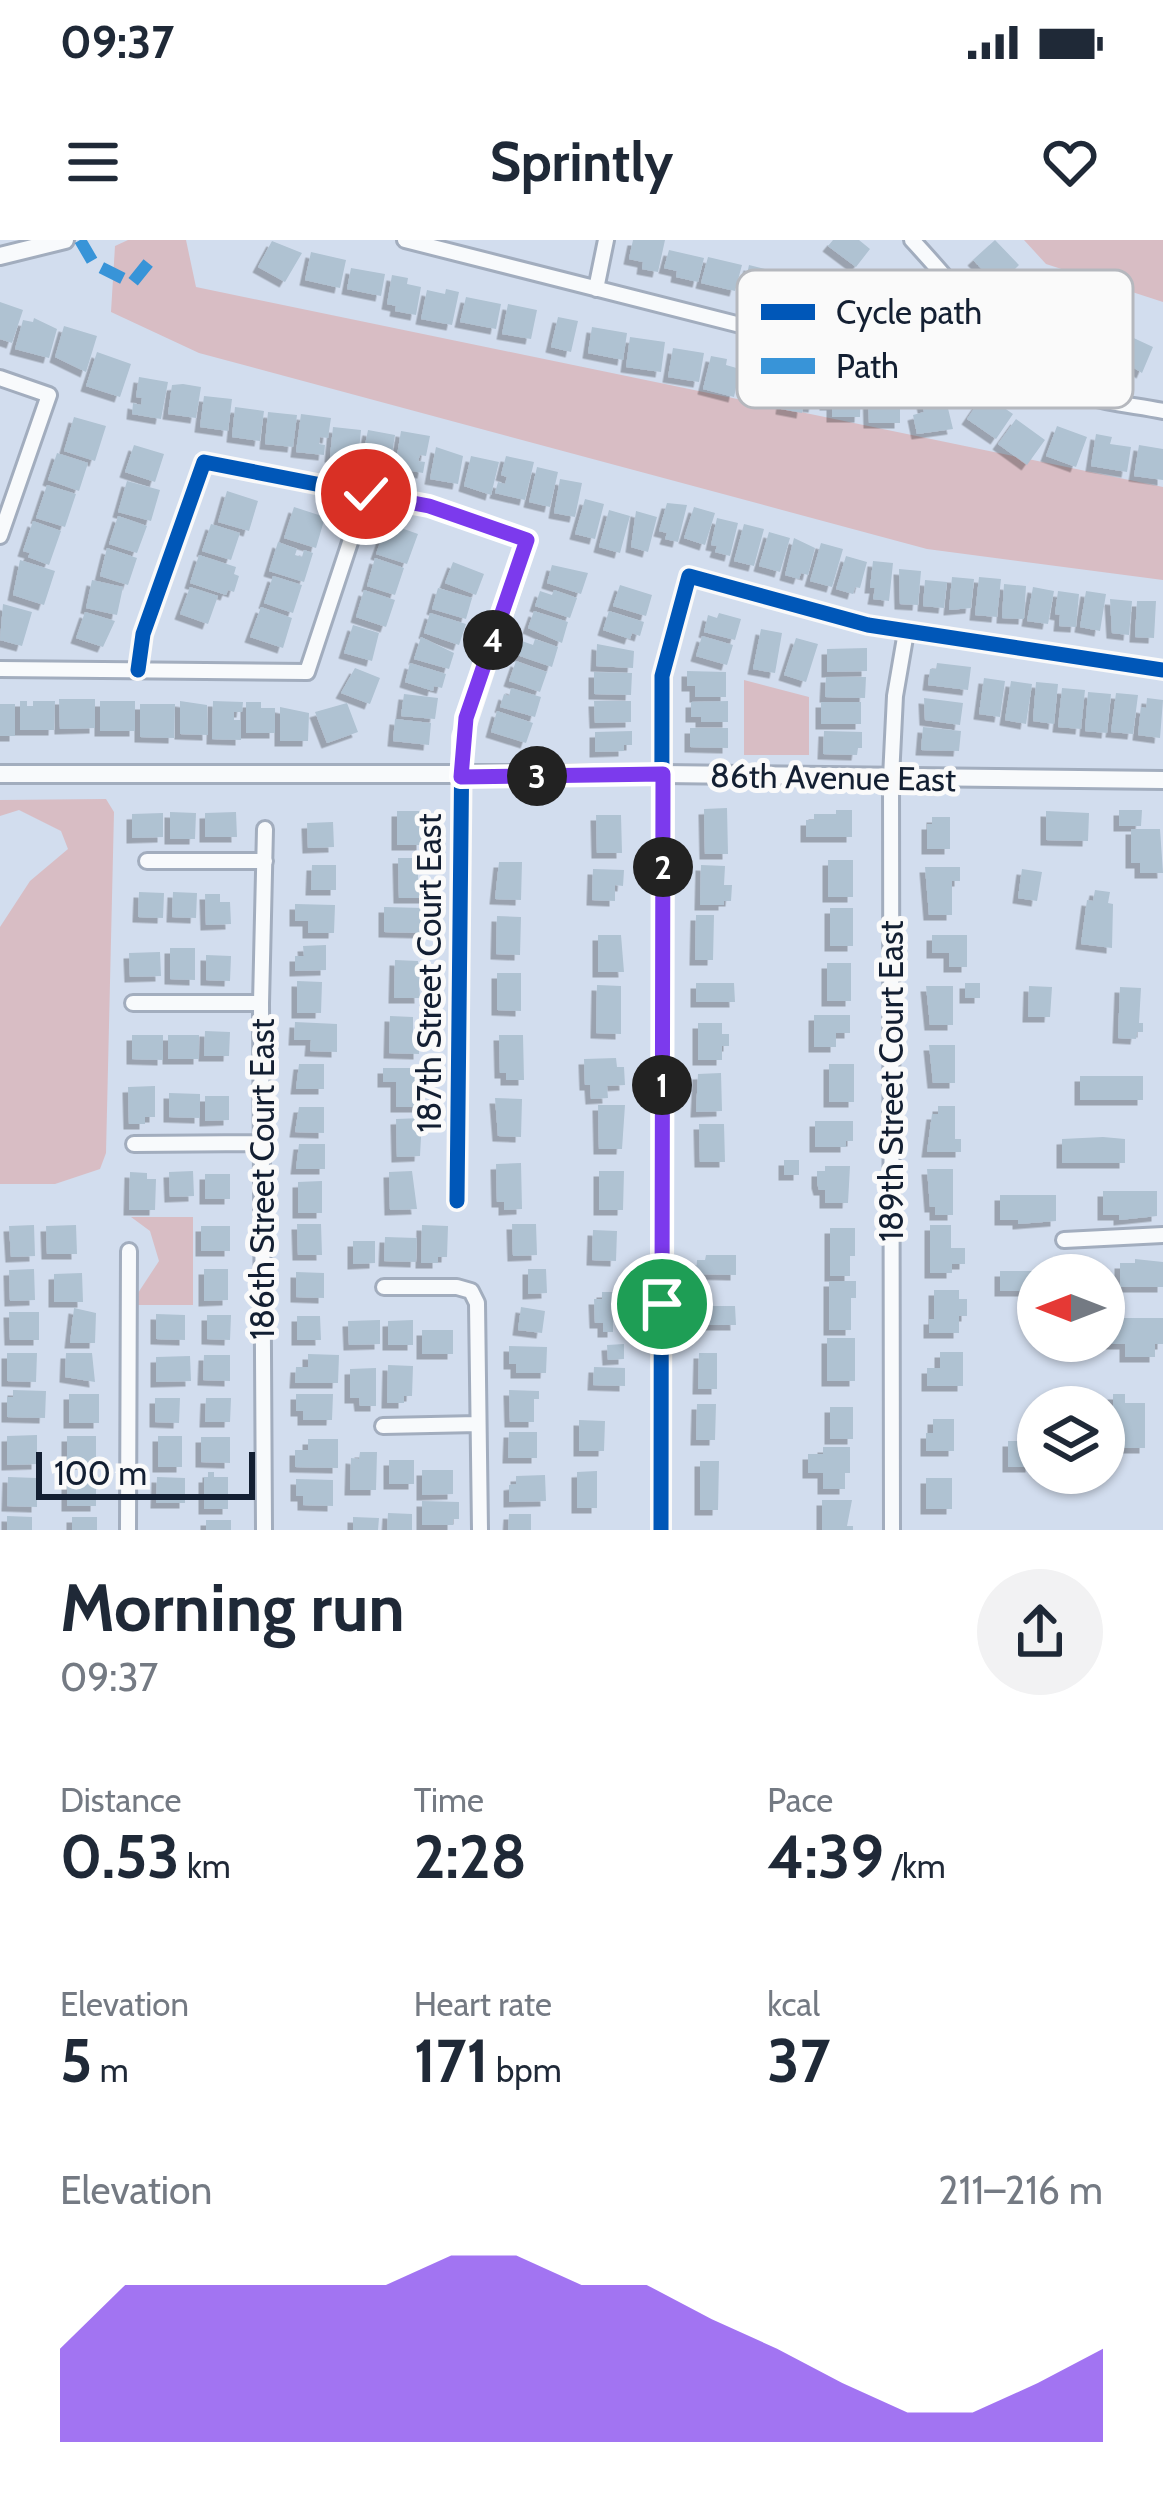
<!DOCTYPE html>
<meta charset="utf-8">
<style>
:root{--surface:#fff;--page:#f2f2f3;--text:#1f2937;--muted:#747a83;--accent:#7c3aed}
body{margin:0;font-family:Cabin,sans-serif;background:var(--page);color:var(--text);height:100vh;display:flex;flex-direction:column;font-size:45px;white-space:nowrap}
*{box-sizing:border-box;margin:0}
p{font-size:39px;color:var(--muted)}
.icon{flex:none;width:66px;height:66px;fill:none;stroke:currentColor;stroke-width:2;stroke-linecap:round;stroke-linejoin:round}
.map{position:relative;height:1290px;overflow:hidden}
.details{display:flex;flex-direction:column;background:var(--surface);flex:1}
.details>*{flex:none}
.needle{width:78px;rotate:270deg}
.buttons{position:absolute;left:1017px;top:1014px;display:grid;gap:24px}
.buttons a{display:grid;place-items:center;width:108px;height:108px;border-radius:50%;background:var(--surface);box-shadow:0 3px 9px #0004;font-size:60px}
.scale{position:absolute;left:36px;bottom:30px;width:219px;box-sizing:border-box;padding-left:12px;border:6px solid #131f32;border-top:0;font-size:33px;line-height:42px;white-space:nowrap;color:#131f32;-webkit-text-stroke:9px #fafafa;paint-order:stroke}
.pin{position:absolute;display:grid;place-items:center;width:102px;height:102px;color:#fff;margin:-51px;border:6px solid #fff;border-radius:50%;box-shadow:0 3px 12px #0007}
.km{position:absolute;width:60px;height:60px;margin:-30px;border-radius:50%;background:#222;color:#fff;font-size:33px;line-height:60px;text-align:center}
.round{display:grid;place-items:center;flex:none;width:126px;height:126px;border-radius:63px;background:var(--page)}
.summary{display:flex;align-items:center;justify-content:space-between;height:204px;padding:0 60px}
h1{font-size:66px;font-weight:700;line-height:90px}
.stats{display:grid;grid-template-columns:repeat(3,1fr);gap:18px;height:204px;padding:12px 60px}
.stats div{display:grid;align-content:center}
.stats b{font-size:60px;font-weight:700}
.stats small{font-size:33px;font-weight:400}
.stats p{font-size:33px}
.chart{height:336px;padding:24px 60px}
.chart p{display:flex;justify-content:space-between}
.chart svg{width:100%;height:216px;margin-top:12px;fill:var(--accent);opacity:.7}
.status{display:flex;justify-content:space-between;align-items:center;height:84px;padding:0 60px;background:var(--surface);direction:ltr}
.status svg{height:33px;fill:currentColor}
header{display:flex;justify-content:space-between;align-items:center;height:156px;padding:0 60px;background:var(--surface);font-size:54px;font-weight:700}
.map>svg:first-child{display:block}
.green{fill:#d8bdc4}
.building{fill:#afc2d2;filter:url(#shadow)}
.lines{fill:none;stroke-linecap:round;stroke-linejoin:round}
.minor-casing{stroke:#a2adbe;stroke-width:20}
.tertiary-casing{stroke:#a2adbe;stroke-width:22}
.minor{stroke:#f8fafc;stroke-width:14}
.tertiary{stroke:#f8fafc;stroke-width:16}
.quiet{stroke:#3894d8;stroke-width:12;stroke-dasharray:24 12;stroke-linecap:butt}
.cycleway-casing{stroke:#fafafa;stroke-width:22}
.cycleway{stroke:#0057b8;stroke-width:15}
.route-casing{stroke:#fff;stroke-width:24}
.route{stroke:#7c3aed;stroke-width:15}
.labels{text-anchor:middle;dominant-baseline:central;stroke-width:10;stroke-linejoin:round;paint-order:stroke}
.street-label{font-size:33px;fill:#131f32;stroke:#fafafa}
.key{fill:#fafafa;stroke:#b5b8be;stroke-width:3}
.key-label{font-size:33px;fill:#131f32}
</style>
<div class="status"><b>09:37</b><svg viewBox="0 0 49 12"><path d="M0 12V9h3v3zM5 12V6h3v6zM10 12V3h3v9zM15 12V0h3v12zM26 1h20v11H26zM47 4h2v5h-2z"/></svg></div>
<header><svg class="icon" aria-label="menu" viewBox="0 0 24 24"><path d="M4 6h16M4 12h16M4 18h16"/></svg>Sprintly<svg class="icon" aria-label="heart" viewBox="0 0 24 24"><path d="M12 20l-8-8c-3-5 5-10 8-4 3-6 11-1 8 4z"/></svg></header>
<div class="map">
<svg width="1163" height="1290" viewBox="0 0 1163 1290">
<defs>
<filter id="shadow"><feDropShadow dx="-5.5" dy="5.5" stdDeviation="0" flood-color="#0004"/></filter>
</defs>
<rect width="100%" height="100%" fill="#d2ddee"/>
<path class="green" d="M128 0H186L196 47 1163 247V340L927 309 199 113 111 72 115 6Z
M1024 0H1163V62L1046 24Z
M744 440 809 457V515H744Z
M106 559 114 572 106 913 100 929 55 944H0V687L30 641 68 609 61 591 19 570 0 576V560Z
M131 977H193V1065H138V1053L159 1021 150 991Z"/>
<path class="building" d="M633 0H665L658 32 642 29 643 22 629 19Z
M833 0H859L870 9 856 27 828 6Z
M995 0 1019 25 998 46 973 20Z
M272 1 302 13 285 42 258 27Z
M669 10 704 18 698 42 676 37 677 31 664 28Z
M311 12 346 20 340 48 305 40Z
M708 17 742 25 735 51 701 43Z
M749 25 777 32 770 61 743 54Z
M351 28 385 34 381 56 347 49Z
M392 35 408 38 407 44 421 47 416 75 395 71 396 66 387 64Z
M446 49 459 52 452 85 421 79 427 50 445 54Z
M466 57 501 64 496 89 460 82Z
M0 62 23 70 12 103 0 99Z
M508 64 537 70 531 99 502 94Z
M558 77 578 81 571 112 551 107Z
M34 78 57 89 49 118 15 109 23 80 33 82Z
M64 86 97 96 86 132 55 117Z
M592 87 627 93 623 120 588 113Z
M1125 94 1153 107 1142 133 1128 124 1125 132 1111 126Z
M630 97 665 102 661 132 626 127Z
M673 108 704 113 699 142 668 137Z
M97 112 131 124 120 157 86 146Z
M711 116 727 119 726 125 740 129 734 157 703 149Z
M139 137 168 142 161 179 132 174 133 163 141 165 142 158 136 157Z
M804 139 818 142 814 167 803 166 802 173 781 169 785 140 803 143Z
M183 144 201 147 196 178 168 174 172 145Z
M826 146 861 147 860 177H832V165H825Z
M885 146V154L900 153V183H869L868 147Z
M984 154 1013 174 996 199 967 179Z
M204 156 232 159 228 191 200 187Z
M945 156 953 189 917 194 913 175 924 172 922 162Z
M235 167 264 171 260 201 232 197Z
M268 172 297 175 293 207 265 204Z
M301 174 331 178 328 198 320 197 319 204 325 205 324 215 296 212Z
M74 177 106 186 95 221 64 211Z
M1016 179 1045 200 1027 225 998 204Z
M1057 186 1087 197 1076 227 1046 216Z
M333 187 361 190 358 220 330 217Z
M368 190 395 195 390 227 362 221Z
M401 191 430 196 426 216 420 215 418 221 425 222 423 233 395 228Z
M1096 194 1112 197 1110 204 1131 207 1127 232 1091 226Z
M134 205 164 214 155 242 125 232Z
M1139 205 1163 209V240L1134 236Z
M436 207 463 216 458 244 430 239Z
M57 213 88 223 79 251 48 240Z
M471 216 499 222 491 255 464 246Z
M506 216 534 222 525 260 495 253 498 242 505 244 507 237 501 235Z
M537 227 558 232 550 267 529 262Z
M560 239 582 243 575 277 554 273Z
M127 241 160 250 151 281 118 272Z
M47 245 76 254 65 287 36 278Z
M227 251 258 261 249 291 218 282Z
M585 259 604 264 595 299 575 294Z
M667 263 687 265 678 302 665 299 667 293 659 291Z
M294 267 325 277 316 308 284 298Z
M694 267 715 273 705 305 684 298Z
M609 270 630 276 620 313 599 307Z
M636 271 657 277 648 312 631 307Z
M118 276 147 286 137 313 109 304Z
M717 278 738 283 730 316 715 312 717 306 711 305Z
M33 281 61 291 49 325 28 317 30 313 23 311Z
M387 283 418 294 407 324 376 314Z
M211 284 240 293 231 320 202 311Z
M744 284 764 289 754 326 734 321Z
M769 292 790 298 780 332 759 326Z
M794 298 815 308 808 335 801 333 799 339 785 335Z
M278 302 297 309 295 315 302 317 304 310 313 313 304 342 269 331Z
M821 303 843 309 832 347 810 341Z
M107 308 137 318 128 345 100 336Z
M199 315 236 327 234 334 239 336 234 352 228 350 226 355 190 343Z
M846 316 867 322 860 348 855 347 853 354 836 349Z
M375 318 404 328 395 355 367 346Z
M20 320 55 331 44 365 13 355Z
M873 321 893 323 889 361 873 359 875 348H870Z
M453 322 484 334 476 355 445 343Z
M552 325 588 333 581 354 547 343Z
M899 329 921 331 918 365 900 364Z
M273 336 302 345 293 373 264 363Z
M952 337 974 339 971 368 949 370Z
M979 337 1001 339 997 377 975 375Z
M92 340 123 347 117 375 86 368Z
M925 340 947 342 944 368 923 366Z
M1004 344 1026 346 1024 379 1002 378Z
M620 345 652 355 646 376 613 366Z
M190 347 218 356 208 384 180 374Z
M1033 347 1054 351 1048 384 1027 381Z
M438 348 472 358 466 379 432 369Z
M364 350 395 360 386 387 356 377Z
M554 350 577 358 570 378 535 366 540 351 552 355Z
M1058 351 1079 354 1076 387 1059 386 1060 375 1055 374Z
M1086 351 1106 354 1100 391 1080 387Z
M1110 359 1132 361 1129 395 1112 393Z
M1137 361H1156L1154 398 1135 397Z
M3 364 32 372 22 406 0 400Z
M261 367 292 378 283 408 250 397Z
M534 371 568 382 562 403 528 388Z
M609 371 644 382 640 396 632 393 630 399 603 390Z
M85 372 115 381 103 407 76 398Z
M430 373 466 384 459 405 424 393Z
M719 373 741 379 735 400 704 392 708 375 717 378Z
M353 385 379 393 372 421 344 413Z
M761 389 782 393 775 433 753 429Z
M702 396 733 405 727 425 696 416Z
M421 397 454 413 449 429 414 419Z
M796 398 818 404 806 442 784 435Z
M535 399 558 407 552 427 517 415 522 401 533 405Z
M597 404 634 411 633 428 596 426Z
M867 408V431L827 432V409Z
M516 421 547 432 540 452 509 441Z
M410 423 446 434 442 448 434 446 433 451 405 442Z
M937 423 971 427 968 450 928 445 930 429H936Z
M355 428 380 438 370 464 341 453Z
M687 431 726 432V457H695V446H687Z
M594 432 632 433 631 455 594 454Z
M826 437H866L865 458 825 457Z
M984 438 1005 441 1000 477 979 474Z
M1011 441 1032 444 1026 484 1005 480Z
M1036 442 1058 444 1054 484 1033 481Z
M511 448 541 457 535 477 500 467 504 454 509 456Z
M1062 448 1085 450 1081 489 1058 487Z
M1088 452 1111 454 1107 493 1085 491Z
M1116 453 1138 455 1133 494 1111 492Z
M404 454 438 458 435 479 401 476Z
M924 458 963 463 960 485 925 480Z
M1147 458 1163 460 1160 498 1138 495 1141 467 1146 468Z
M59 459H95V488L60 489Z
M20 461H27V466H33V461H55L54 490H20Z
M100 461H135V491H100Z
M180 461 207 465 208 495 180 494Z
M213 461 243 462 242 472H234V480H241V500L212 499Z
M594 461H631V482L595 483Z
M728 461V482H701V477H691V462Z
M246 462H261V468H275V493H246Z
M821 462H861V484H821Z
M347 463 358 492 327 503 315 472Z
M0 464H15V496H0Z
M140 464H175L174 498 140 497Z
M280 467 309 473 308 501H280Z
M497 471 533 483 526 503 491 492Z
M395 479 431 483 429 505 393 501Z
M923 487 961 491 959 511 921 510Z
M690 488H728V508L690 507Z
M632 491V505H624V511L595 512V492Z
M824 491 862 492V508H858L857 515 823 514Z
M727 568 728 614H705L704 569Z
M836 570H852V597H806V580H814V574H836Z
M1119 570H1142L1141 586H1119Z
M397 571H422V605H397Z
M1046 571 1089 573 1088 601 1046 600Z
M170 572 196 573 195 599H170Z
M236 572 237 597H205V573Z
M163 573V597L132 598V574Z
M596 575H621L622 613H597Z
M932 577H950V609H927V584H932Z
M333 582 334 607 308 608 307 583Z
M1131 589H1160L1163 633H1140V623H1131Z
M398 618H418V643H425V658H399Z
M828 620H853V657H828Z
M499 622H522L521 660 495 659Z
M312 625H336V650H311Z
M701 625 725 626 724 645H732L731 661H724V665H700Z
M925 627H960V641H952V675H929Z
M593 629 624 630 623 646 615 645V661L592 660Z
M1022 629 1042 632 1037 661 1018 658Z
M1095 650 1110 652 1108 663 1113 664 1112 708 1081 704 1087 660 1093 661Z
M139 652 164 653 163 678 138 677Z
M173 652 197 653 196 678 172 677Z
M205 654H220V662H230L231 684 206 685Z
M295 664 335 665 334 693H308V681H295Z
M384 667 424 668V693L384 692Z
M830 668H853V706H830Z
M696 675H714L713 720H695Z
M497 676 521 677 520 715 496 714Z
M598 695H621L624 732H598Z
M932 695H967V727H949V713H932Z
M326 705V730L295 731V716H304L303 706Z
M170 708H195V740L170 739Z
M160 712 161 736 130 737 129 713Z
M206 715 231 716 230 741 206 740Z
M395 720 418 721 420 758H394Z
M827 723H851V761H827Z
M497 733H521V771L497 770Z
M297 741 322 742 321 773H297Z
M696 743H734L735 762H696Z
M965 743H980V758H965Z
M597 745 621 746V794L596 793Z
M926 746H953V785H930Z
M1029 746 1052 747 1050 777H1028Z
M1120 747 1141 748 1139 783H1143V792H1137L1136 799 1118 798Z
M814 775H850V793H836V807H814Z
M390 776 413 777V796H419V814L389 813Z
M295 782 337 784V812L310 811 311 800H294Z
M698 783H722V794H729V806H722V820H698Z
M205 791 230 792 229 816H204Z
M132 795H163V820L132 819Z
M168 795H199V819H168Z
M499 795H523L524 840H506V833H500Z
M929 805H955V843H933Z
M616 818 617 827H624L625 845 607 846 608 858 591 859 590 845H585L584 819Z
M299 824H324V849H296Z
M829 824H854V862H829Z
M383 828H419L423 867H396V842H383Z
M721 833 722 871 696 872 698 834Z
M1080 836H1143V860H1080Z
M155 846V877H145V884H129L128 847Z
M169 853 200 854V878L169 877Z
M205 856H229V880L205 881Z
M495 858 522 859 521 897 498 896Z
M598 865H625L622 909H599Z
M938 866H955V899H961V912H927L932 874H938Z
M299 867H324V893L295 892Z
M422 878 420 916 397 917 396 879Z
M815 881H853V901H846V907H815Z
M699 884H724L725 922H700Z
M1103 897 1125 899V923H1062V899Z
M299 904H325V929H296Z
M784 920H799V935H784Z
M521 923 522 969 504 970V962H497L496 924Z
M825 926H850L848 963H825V950H819L817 943V931H825Z
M927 929H953V975H935V967H930Z
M193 931 194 956 170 957 169 932Z
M412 931 417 969 390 970 389 932Z
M599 931H624L623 970H599Z
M130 932 147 933V939H156L155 970H129Z
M205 934H230V959H205Z
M322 941V973H298V942Z
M1103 951H1157V976L1119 980V975H1103Z
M1000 955H1056V981L1018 984V980H1000Z
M297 984H321L322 1015H298Z
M512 984H536L537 1015 513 1016Z
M34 985 35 1016 11 1017 9 986Z
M76 985 77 1014H47L46 986Z
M422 985 448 986 447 1017H438V1023H421Z
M930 985H951V1008H965V1024H952V1033H930Z
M201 986H230V1011H201Z
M830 988H855V1016H850V1036H830Z
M593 990 617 991 616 1021 592 1020Z
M385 997 417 998 416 1022 384 1021Z
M353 1001H375V1023L353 1024Z
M706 1015H736V1035L696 1034 697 1020H705Z
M1135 1019 1163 1022V1047H1120V1023H1135Z
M34 1029 35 1060 10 1061 9 1030Z
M204 1029H228V1060L204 1061Z
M528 1029H546L547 1053 528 1054Z
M1000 1031H1058V1035H1038V1051H1000Z
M296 1032 324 1033V1058L296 1057Z
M82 1033 83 1062H54V1034Z
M829 1041H856V1058H851V1090H829Z
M934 1050H959V1059H967V1076H959V1093H929V1079H934Z
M602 1052H613V1092H603V1083H595L594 1059H602Z
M696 1066H735L736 1085H705V1080H696Z
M521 1067 545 1071 542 1093 518 1090Z
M74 1068 96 1073 95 1103H70Z
M9 1072H39V1100H10Z
M156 1074 185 1075V1100L156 1099Z
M207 1075H231L230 1100 207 1099Z
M297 1076H320L321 1100H297Z
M1107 1078H1163V1104H1155V1117H1125V1104H1107Z
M380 1080V1104L349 1105 348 1081Z
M413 1080V1105H388V1081Z
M422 1090H453V1114H422Z
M827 1098H855V1141H827Z
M624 1104V1119L608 1120 607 1105Z
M509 1106 547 1107 546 1133H516V1124H509Z
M940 1112H963V1146H927V1128H940Z
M7 1113H37L36 1142 7 1141Z
M66 1113H92L95 1142 65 1137Z
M699 1113H717V1149H698Z
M308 1114 339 1115 338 1143H295L296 1127H308Z
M204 1115H230V1141L203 1140Z
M190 1116 191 1141 156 1142V1117Z
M388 1125 413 1126 412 1156H404V1163H387Z
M594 1127 625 1128V1146L593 1145Z
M376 1128V1166H360L359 1158H350V1129Z
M13 1150 46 1151 45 1178 7 1177V1157H13Z
M509 1150 539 1151V1159H534V1182H510Z
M69 1154H99V1183H69Z
M296 1154H333L332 1180H303V1171H296Z
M1113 1154H1125V1163H1145V1208H1113Z
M155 1158H180L179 1183 155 1182Z
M206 1158H231L230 1182H205Z
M697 1164H716L715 1200H696Z
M830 1167H853V1199H830Z
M933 1179H954V1211H926V1193H933Z
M579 1180 605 1181 604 1211H579Z
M509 1192H537V1218H508Z
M37 1195V1224L7 1225V1196Z
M67 1196H96V1224H67Z
M158 1196H182V1227H158Z
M201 1197H230V1223L201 1222Z
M308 1199H338V1228L295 1227V1210H308Z
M1008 1201H1031V1227H1008Z
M823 1207H850V1233H845V1249H823V1233H808V1214H823Z
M360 1212H377L376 1250H350L351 1218 359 1219Z
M389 1220H414V1244H389Z
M700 1221H719L718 1270H700Z
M422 1230H453V1254L422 1255Z
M597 1231V1268H577V1232Z
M208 1232H214V1237H228V1269H204V1237H208Z
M545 1235 546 1261 509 1262V1245L516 1244V1236Z
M8 1237 37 1238V1267L7 1266Z
M67 1237 96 1238V1266H67Z
M157 1237 185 1238V1263H156Z
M926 1238H952V1269H926Z
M296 1239 333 1240V1266L303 1265V1256H296Z
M822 1260H852L847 1286H853V1290H822Z
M422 1261 459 1262V1279H453V1285H422Z
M388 1273 412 1274V1290H387Z
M509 1274H531V1290H508Z
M7 1276 32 1277V1290H7Z
M72 1277H97V1290H72Z
M353 1277 379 1278 378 1290H353Z
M206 1280H231V1290H206Z"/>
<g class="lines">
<g class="minor-casing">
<path id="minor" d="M405 0 831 108C892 114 925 100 974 66
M912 0C958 49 1016 127 1079 153 1106 164 1135 165 1163 171
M596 49 606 0
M0 138 49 155 0 296
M0 429 307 432 366 254
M138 430 143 394 204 222 429 266 527 300 462 497 457 961
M147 621H265
M133 763H261
M134 904 262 903
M1064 1000 1163 995
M384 1047H457L471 1051 477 1063 480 1290
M383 1186 478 1184
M128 1290 129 1011
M264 1290 261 763 265 589
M661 1290 662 436 689 336 868 385 1163 430
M892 1290 891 538 895 456 906 392"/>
</g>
<g class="tertiary-casing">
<path id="tertiary" d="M0 16 65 0
M0 534H663L1163 540"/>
</g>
<use href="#minor" class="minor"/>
<use href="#tertiary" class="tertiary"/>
<path class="quiet" d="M80 0 94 24 132 43 149 22"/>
<g class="cycleway-casing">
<path id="cycleway" d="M138 430 143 394 204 222 429 266 527 300 462 497 457 961
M661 1290 662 436 689 336 868 385 1163 430"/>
</g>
<use href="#cycleway" class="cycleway"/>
</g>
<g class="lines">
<g class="route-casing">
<path id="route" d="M366 254 429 266 527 300 466 478 461 537 663 534 662 1064"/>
</g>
<use href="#route" class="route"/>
</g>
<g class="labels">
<g class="street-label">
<text transform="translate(833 537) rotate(1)">86th Avenue East</text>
<text transform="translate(429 733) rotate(-90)">187th Street Court East</text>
<text transform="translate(891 841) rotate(-90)">189th Street Court East</text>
<text transform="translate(262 939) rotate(-90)">186th Street Court East</text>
</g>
</g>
<rect x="737" y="30" width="396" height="138" rx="18" class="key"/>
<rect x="761" y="64" width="54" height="16" fill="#0057b8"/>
<rect x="761" y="118" width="54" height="16" fill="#3894d8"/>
<g class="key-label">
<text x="836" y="84">Cycle path</text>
<text x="836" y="138">Path</text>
</g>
</svg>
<div class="buttons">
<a><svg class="needle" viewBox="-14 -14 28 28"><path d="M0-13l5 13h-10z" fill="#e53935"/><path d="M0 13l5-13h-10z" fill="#747a83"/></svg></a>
<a><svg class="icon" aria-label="layers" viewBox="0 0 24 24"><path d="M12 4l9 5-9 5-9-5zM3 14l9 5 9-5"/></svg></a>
</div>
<div class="scale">100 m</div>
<div class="pin" style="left:662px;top:1064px;background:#1e9e55"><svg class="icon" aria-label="arrive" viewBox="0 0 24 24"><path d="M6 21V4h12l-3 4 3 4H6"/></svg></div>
<div class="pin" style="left:366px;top:254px;background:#d93025"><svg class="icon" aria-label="check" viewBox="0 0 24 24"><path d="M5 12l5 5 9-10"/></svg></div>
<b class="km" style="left:662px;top:845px">1</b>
<b class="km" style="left:663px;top:627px">2</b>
<b class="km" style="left:537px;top:536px">3</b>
<b class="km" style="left:493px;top:400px">4</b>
</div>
<section class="details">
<div class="summary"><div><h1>Morning run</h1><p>09:37</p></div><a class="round"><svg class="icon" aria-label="share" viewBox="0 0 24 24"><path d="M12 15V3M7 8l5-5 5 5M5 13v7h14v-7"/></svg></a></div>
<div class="stats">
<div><p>Distance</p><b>0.53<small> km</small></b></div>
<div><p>Time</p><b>2:28</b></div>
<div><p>Pace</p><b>4:39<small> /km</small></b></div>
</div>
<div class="stats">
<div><p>Elevation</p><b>5<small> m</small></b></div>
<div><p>Heart rate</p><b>171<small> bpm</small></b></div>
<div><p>kcal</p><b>37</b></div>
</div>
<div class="chart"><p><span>Elevation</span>211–216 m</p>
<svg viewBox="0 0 160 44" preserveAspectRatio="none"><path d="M0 44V25L10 12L20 12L30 12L40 12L50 12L60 6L70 6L80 12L90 12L100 19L110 25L120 32L130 38L140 38L150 32L160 25V44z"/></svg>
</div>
</section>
